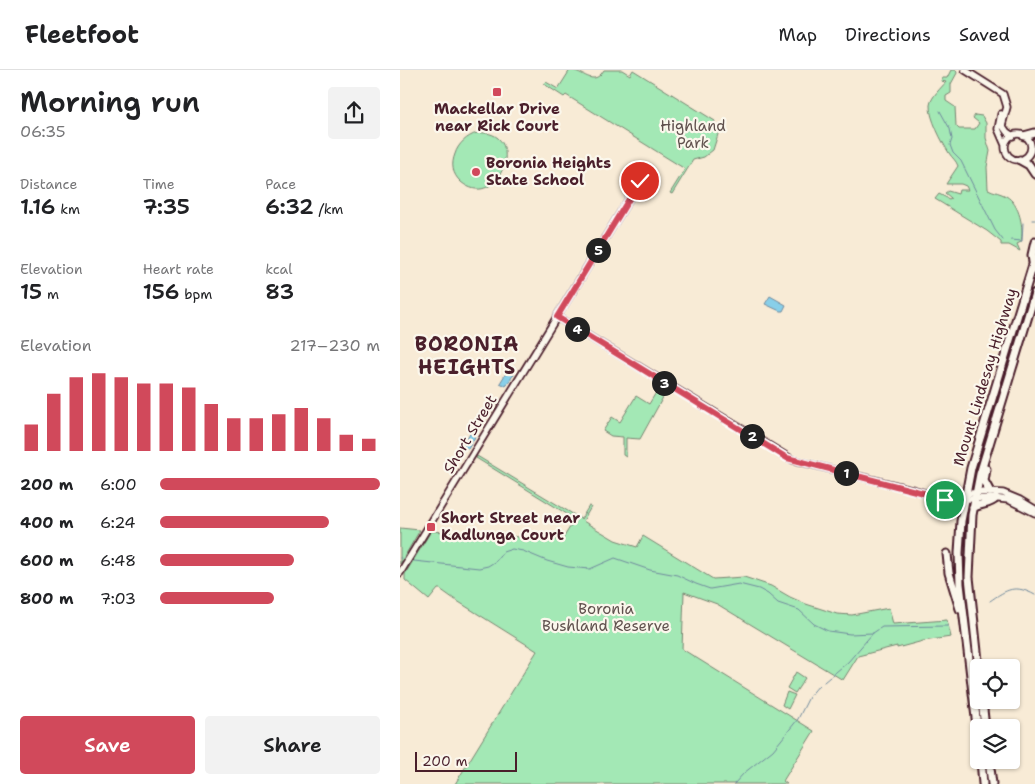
<!DOCTYPE html>
<meta charset="utf-8">
<style>
:root{--surface:#fff;--page:#f2f2f2;--text:#202124;--muted:#757577;--line:#e0e0e0;--accent:#d1495b}
body{margin:0;font-family:"Shantell Sans",sans-serif;background:var(--page);color:var(--text);height:100vh;display:flex;flex-direction:column;font-size:19px;white-space:nowrap}
*{box-sizing:border-box;margin:0}
p{font-size:16px;color:var(--muted)}
.icon{flex:none;width:28px;height:28px;fill:none;stroke:currentColor;stroke-width:2;stroke-linecap:round;stroke-linejoin:round}
.map{position:relative;flex:1;overflow:hidden}
.details{display:flex;flex-direction:column;background:var(--surface);width:400px}
.details>*{flex:none}
.buttons{position:absolute;left:570px;top:589px;display:grid;gap:10px}
.buttons a{display:grid;place-items:center;width:50px;height:50px;border-radius:5px;background:var(--surface);box-shadow:0 1px 4px #0004;font-size:25px}
.scale{position:absolute;left:15px;bottom:12px;width:102px;box-sizing:border-box;padding-left:5px;border:2px solid #4a1f2b;border-top:0;font-size:14px;line-height:18px;white-space:nowrap;color:#4a1f2b;-webkit-text-stroke:4px #fbf7ec;paint-order:stroke}
.pin{position:absolute;display:grid;place-items:center;width:42px;height:42px;color:#fff;margin:-21px;border:2px solid #fff;border-radius:50%;box-shadow:0 1px 5px #0007}
.km{position:absolute;width:25px;height:25px;margin:-12px;border-radius:50%;background:#222;color:#fff;font-size:14px;line-height:25px;text-align:center}
.round{display:grid;place-items:center;flex:none;width:52px;height:52px;border-radius:5px;background:var(--page)}
.head{display:flex;align-items:center;justify-content:space-between;height:85px;padding:0 20px}
h1{font-size:28px;font-weight:600;line-height:38px}
.figures{display:grid;grid-template-columns:repeat(3,1fr);gap:8px;height:85px;padding:5px 20px}
.figures div{display:grid;align-content:center}
.figures b{font-size:21px;font-weight:600}
.figures small{font-size:14px;font-weight:400}
.figures p{font-size:14px}
.chart{height:140px;padding:10px 20px}
.chart p{display:flex;justify-content:space-between}
.chart svg{width:100%;height:90px;margin-top:5px;stroke:var(--accent);stroke-width:6}
.cta{display:flex;gap:10px;margin-top:auto;padding:10px 20px}
.cta a{flex:1;height:58px;border-radius:5px;background:var(--accent);color:#fff;font-size:20px;font-weight:600;line-height:58px;text-align:center}
.cta a+a{background:var(--page);color:var(--text)}
ul{padding:0 20px;list-style:none;font-size:16px}
li{display:grid;grid-template-columns:80px 60px 1fr;align-items:center;height:38px}
li i{height:12px;border-radius:6px;background:var(--accent)}
header{display:flex;align-items:center;gap:30px;box-sizing:border-box;height:70px;padding:0 25px;background:var(--surface);border-bottom:1px solid var(--line)}
header strong{font-size:24px}
nav{display:flex;gap:28px;margin-inline-start:auto;font-size:18px}
main{display:flex;flex:1;min-height:0}
.map>svg:first-child{display:block}
.green{fill:#a3e8b5;stroke:#768470}
.water{fill:#88cfe9;stroke:#6f899d}
.lines{fill:none;stroke-linecap:round;stroke-linejoin:round}
.stream{stroke:#6f899d;stroke-width:1}
.secondary-casing{stroke:#4a1f2b;stroke-width:9}
.highway-casing{stroke:#4a1f2b;stroke-width:11}
.secondary{stroke:#fbf7ec;stroke-width:5.5}
.highway{stroke:#fbf7ec;stroke-width:7}
.route-casing{stroke:#fff;stroke-width:10}
.route{stroke:#d1495b;stroke-width:6}
.poi-dot{fill:#d1495b;stroke:#fbf7ec;stroke-width:2}
.labels{text-anchor:middle;dominant-baseline:central;stroke-width:4.5;stroke-linejoin:round;paint-order:stroke}
.poi-label{font-size:15px;font-weight:bold;fill:#4a1f2b;stroke:#fbf7ec;text-anchor:start}
.park-label{font-size:15px;fill:#60514e;stroke:#fbf7ec}
.street-label{font-size:15px;fill:#4a1f2b;stroke:#fbf7ec}
.district-label{font-size:20px;font-weight:bold;letter-spacing:1px;fill:#4a1f2b;stroke:#fbf7ec}
</style>
<header>
<strong>Fleetfoot</strong>
<nav><a>Map</a><a>Directions</a><a>Saved</a></nav>
</header>
<main>
<section class="details">
<div class="head"><div><h1>Morning run</h1><p>06:35</p></div><a class="round"><svg class="icon" aria-label="share" viewBox="0 0 24 24"><path d="M12 15V3M7 8l5-5 5 5M5 13v7h14v-7"/></svg></a></div>
<div class="figures">
<div><p>Distance</p><b>1.16<small> km</small></b></div>
<div><p>Time</p><b>7:35</b></div>
<div><p>Pace</p><b>6:32<small> /km</small></b></div>
</div>
<div class="figures">
<div><p>Elevation</p><b>15<small> m</small></b></div>
<div><p>Heart rate</p><b>156<small> bpm</small></b></div>
<div><p>kcal</p><b>83</b></div>
</div>
<div class="chart"><p><span>Elevation</span>217–230 m</p>
<svg viewBox="0 0 160 44" preserveAspectRatio="none"><path d="M5 44V31M15 44V16M25 44V8M35 44V6M45 44V8M55 44V11M65 44V11M75 44V13M85 44V21M95 44V28M105 44V28M115 44V26M125 44V23M135 44V28M145 44V36M155 44V38"/></svg>
</div>
<ul>
<li><b>200 m</b>6:00<i style="width:100%"></i></li>
<li><b>400 m</b>6:24<i style="width:77%"></i></li>
<li><b>600 m</b>6:48<i style="width:61%"></i></li>
<li><b>800 m</b>7:03<i style="width:52%"></i></li>
</ul>
<div class="cta"><a>Save</a><a>Share</a></div>
</section>
<div class="map">
<svg width="635" height="714" viewBox="0 0 635 714">
<rect width="100%" height="100%" fill="#f8ebd6"/>
<filter id="ink" filterUnits="userSpaceOnUse"><feTurbulence type="fractalNoise" baseFrequency=".02" numOctaves="2"/><feDisplacementMap in="SourceGraphic" scale="10" xChannelSelector="R" yChannelSelector="G"/><feConvolveMatrix kernelMatrix="1 2 1 2 8 2 1 2 1" color-interpolation-filters="sRGB"/></filter>
<g filter="url(#ink)">
<path class="green" d="M170 0C183 0 193 18 204 0H222L230 5 233 0 315 51 314 53 320 58 313 80 304 87 293 90 272 124 270 123 285 99 166 25 164 27 144 14 146 12 158 19Z
M551 0H556L557 3 551 14V23L546 26V31L555 37 556 56 559 59H575L579 53 573 48 575 45 582 46 586 53V68L590 81 587 97 588 119C594 122 601 123 606 126 620 134 624 158 621 172L617 174 620 181 609 175H601V172L587 161 535 129 539 124 549 129 551 128 545 123 548 121 558 124 559 120H568L566 116 561 114H546L558 96C556 90 552 88 549 83 542 72 529 47 530 35 531 27 541 18 546 12L541 11 542 8H547Z
M77 63C130 58 99 144 61 112 52 104 51 94 55 84 58 74 67 66 77 63Z
M260 316 267 320 240 369 226 368V387L223 385V367L211 366 203 361 212 347 220 352 236 326 249 334Z
M77 386 181 449 189 436 191 437 183 451 215 470 237 477 243 466 313 509 344 507 371 516 390 527 406 534 437 544 452 545 489 538 493 554 547 550 551 567 523 571 497 578V576L458 586 443 610 317 534 284 522 282 579 414 661 383 711 387 714H55L137 581 54 529 40 519H38L29 530 5 510V504L31 461 162 470 175 449 76 388Z
M0 458 20 460 0 494Z
M396 602 405 608 395 623 387 618Z
M387 622 395 625 388 639 382 635Z"/>
<path class="water" d="M370 226 386 235 383 241H380L365 234Z
M108 300 114 304 106 316 100 313Z
M71 362 75 367 68 379 63 376Z"/>
<g class="lines">
<path class="stream" d="M540 41 550 59 552 69 550 75 553 83 561 91 595 160 603 170
M632 150H635
M611 170 622 171 623 153
M0 488H1
M14 491 79 498 88 496 96 491 103 482 112 479 123 481 147 491 168 497 190 499 215 488 250 500 277 505 296 514 310 519 339 514 359 519 368 524 378 533 399 540 414 554 428 561 450 564 473 563
M590 531C607 519 615 514 635 525
M424 612 448 592 473 563 482 557 548 556
M334 714 344 703 373 680 398 649 409 627 419 615"/>
<g class="secondary-casing">
<path id="secondary" d="M565 0 603 24 607 37 602 55 607 62 613 66
M601 44 598 59 605 75
M605 77a13 13 0 1 1 26 0a13 13 0 1 1-26 0Z
M157 247 393 390 512 419 535 426 545 430 591 428 609 430 635 443
M535 426 586 422 603 423 620 430 635 439
M0 503 240 111"/>
</g>
<g class="highway-casing">
<path id="highway" d="M624 66 635 63
M620 90 629 95 635 104
M633 192 632 185 635 172
M586 399 584 411 590 422
M573 438C580 433 590 435 596 428
M547 484 549 503 560 539
M579 600 569 507 572 445 580 404 635 223
M582 630 585 658
M579 673 560 514 559 483 561 451 571 398 635 188
M581 690 583 714
M589 690 592 714"/>
</g>
<use href="#secondary" class="secondary"/>
<use href="#highway" class="highway"/>
</g>
</g>
<g class="lines" filter="url(#ink)">
<g class="route-casing">
<path id="route" d="M240 111 157 247 387 388 535 426 545 430"/>
</g>
<use href="#route" class="route"/>
</g>
<g class="poi-dot">
<rect x="92" y="17" width="10" height="10" rx="2.5"/>
<circle cx="76" cy="102" r="5"/>
<rect x="26" y="452" width="10" height="10" rx="2.5"/>
</g>
<g class="labels">
<g class="poi-label">
<text x="97" y="39" text-anchor="middle">Mackellar Drive<tspan x="97" dy="17">near Rick Court</tspan></text>
<text x="86" y="93">Boronia Heights<tspan x="86" dy="17">State School</tspan></text>
<text x="41" y="448">Short Street near<tspan x="41" dy="17">Kadlunga Court</tspan></text>
</g>
<g class="park-label">
<text x="293" y="56">Highland<tspan x="293" dy="17">Park</tspan></text>
<text x="206" y="539">Boronia<tspan x="206" dy="17">Bushland Reserve</tspan></text>
</g>
<g class="street-label">
<text transform="translate(585 307) rotate(-73)">Mount Lindesay Highway</text>
<text transform="translate(70 364) rotate(-59)">Short Street</text>
</g>
<g class="district-label">
<text x="67" y="274">BORONIA<tspan x="67" dy="23">HEIGHTS</tspan></text>
</g>
</g>
</svg>
<div class="buttons">
<a><svg class="icon" aria-label="locate" viewBox="0 0 24 24"><circle cx="12" cy="12" r="6"/><path d="M12 2v4M12 18v4M2 12h4M18 12h4"/></svg></a>
<a><svg class="icon" aria-label="layers" viewBox="0 0 24 24"><path d="M12 4l9 5-9 5-9-5zM3 14l9 5 9-5"/></svg></a>
</div>
<div class="scale">200 m</div>
<div class="pin" style="left:545px;top:430px;background:#1e9e55"><svg class="icon" aria-label="arrive" viewBox="0 0 24 24"><path d="M6 21V4h12l-3 4 3 4H6"/></svg></div>
<div class="pin" style="left:240px;top:111px;background:#d93025"><svg class="icon" aria-label="check" viewBox="0 0 24 24"><path d="M5 12l5 5 9-10"/></svg></div>
<b class="km" style="left:446px;top:403px">1</b>
<b class="km" style="left:352px;top:366px">2</b>
<b class="km" style="left:264px;top:313px">3</b>
<b class="km" style="left:177px;top:259px">4</b>
<b class="km" style="left:198px;top:180px">5</b>
</div>
</main>
